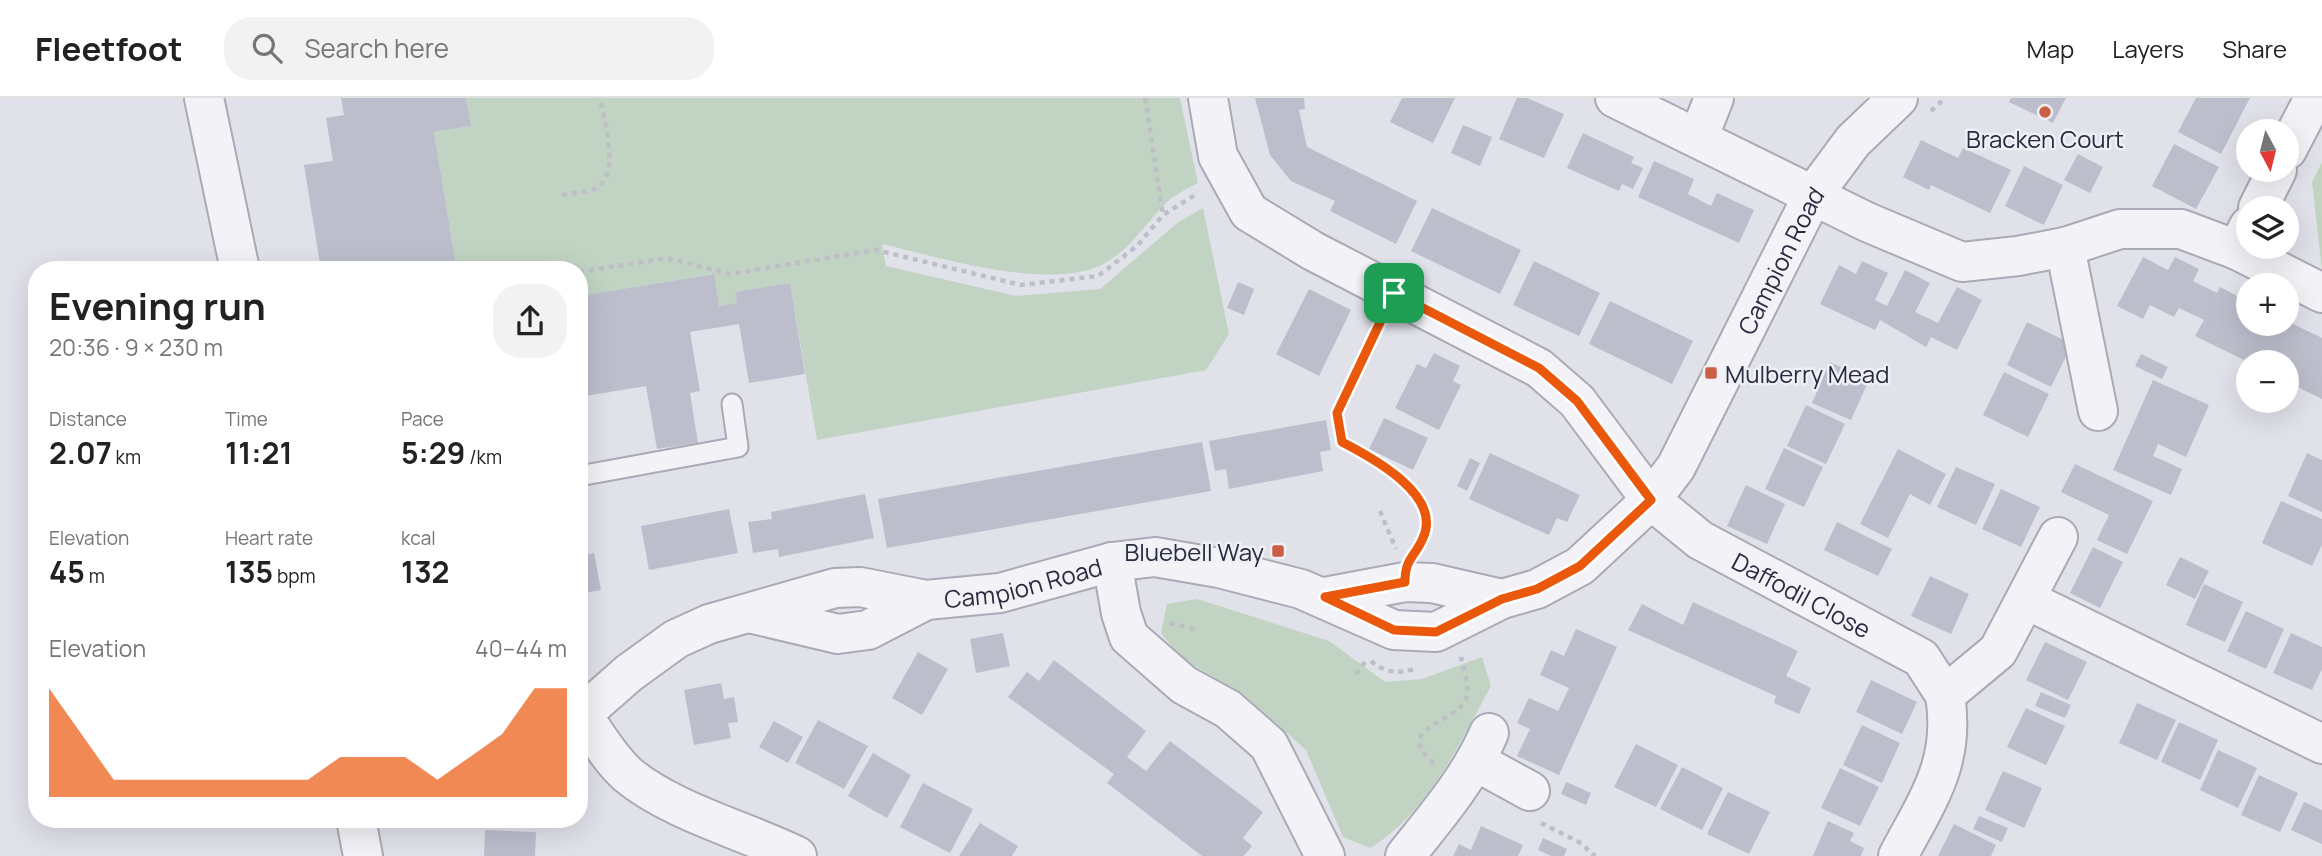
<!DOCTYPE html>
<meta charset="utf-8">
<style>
:root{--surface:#fff;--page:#f2f2f2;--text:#222;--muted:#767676;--line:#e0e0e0;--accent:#ea580c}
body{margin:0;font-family:Manrope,sans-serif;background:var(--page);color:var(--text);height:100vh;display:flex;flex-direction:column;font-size:26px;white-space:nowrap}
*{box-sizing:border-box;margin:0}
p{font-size:23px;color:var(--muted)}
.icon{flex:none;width:38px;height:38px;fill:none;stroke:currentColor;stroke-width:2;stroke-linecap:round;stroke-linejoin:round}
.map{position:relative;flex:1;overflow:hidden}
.side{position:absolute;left:28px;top:163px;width:560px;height:567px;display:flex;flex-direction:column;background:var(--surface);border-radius:28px;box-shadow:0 7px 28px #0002}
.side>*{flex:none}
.needle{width:46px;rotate:173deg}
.fabs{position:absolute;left:2236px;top:21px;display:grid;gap:14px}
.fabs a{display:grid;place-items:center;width:63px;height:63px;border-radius:50%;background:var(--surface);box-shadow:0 7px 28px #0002;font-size:35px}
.pin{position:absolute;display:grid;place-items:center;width:60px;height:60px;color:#fff;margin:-30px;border-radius:14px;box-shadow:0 4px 10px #0006}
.round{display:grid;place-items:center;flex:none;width:74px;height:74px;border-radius:28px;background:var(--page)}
.head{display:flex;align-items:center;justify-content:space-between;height:119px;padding:0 21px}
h1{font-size:38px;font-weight:700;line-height:52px}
.figures{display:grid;grid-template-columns:repeat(3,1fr);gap:10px;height:119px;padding:7px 21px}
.figures div{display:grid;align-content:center}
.figures b{font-size:30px;font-weight:700}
.figures small{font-size:19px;font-weight:400}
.figures p{font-size:19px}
.chart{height:196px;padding:14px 21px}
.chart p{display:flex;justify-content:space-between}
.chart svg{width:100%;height:126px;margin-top:7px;fill:var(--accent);opacity:.7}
header{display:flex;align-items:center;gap:42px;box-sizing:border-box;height:98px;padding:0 35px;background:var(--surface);border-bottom:2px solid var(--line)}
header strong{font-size:33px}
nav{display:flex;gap:38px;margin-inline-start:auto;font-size:24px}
.search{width:490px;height:63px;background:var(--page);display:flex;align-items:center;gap:18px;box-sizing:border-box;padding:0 24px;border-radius:28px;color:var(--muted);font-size:26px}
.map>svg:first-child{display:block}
.green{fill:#c1d3c2}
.building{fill:#bdbecc}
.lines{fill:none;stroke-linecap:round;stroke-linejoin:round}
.service-casing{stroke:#a9aab6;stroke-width:23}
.minor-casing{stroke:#a9aab6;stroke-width:42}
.tertiary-casing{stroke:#a9aab6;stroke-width:42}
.path{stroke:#bebec7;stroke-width:4.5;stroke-dasharray:5 5;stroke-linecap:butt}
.service{stroke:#f3f3f7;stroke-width:19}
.minor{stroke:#f3f3f7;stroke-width:38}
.tertiary{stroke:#f3f3f7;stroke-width:38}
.route-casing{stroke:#fff;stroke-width:14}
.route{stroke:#ea580c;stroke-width:9}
.poi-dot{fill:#cd5e46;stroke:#eff0f6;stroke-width:2.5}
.labels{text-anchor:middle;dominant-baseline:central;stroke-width:5;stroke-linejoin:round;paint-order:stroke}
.poi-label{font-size:24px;fill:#292940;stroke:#eff0f6}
.street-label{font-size:24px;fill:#292940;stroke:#eff0f6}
</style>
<header>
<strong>Fleetfoot</strong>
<div class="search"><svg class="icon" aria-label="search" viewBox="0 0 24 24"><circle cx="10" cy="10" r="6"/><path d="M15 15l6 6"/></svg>Search here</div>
<nav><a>Map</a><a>Layers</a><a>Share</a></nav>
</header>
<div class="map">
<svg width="2322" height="758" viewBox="0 0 2322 758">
<rect width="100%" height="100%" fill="#e0e1e9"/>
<path class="green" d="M466 0H1180L1198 85C1187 91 1174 97 1166 105 1146 125 1127 156 1099 168 1046 192 937 159 882 146L886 168 1016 198 1100 191 1177 125 1203 110 1229 236 1206 272 817 342 790 185 735 194 737 205 719 208 713 176 579 198V172L457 171 434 34 471 28Z
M2322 64V172L2312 84Z
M1197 501 1329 543 1385 584 1422 581 1482 559 1491 588C1459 646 1428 715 1370 750L1343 739 1306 652 1242 595 1181 560 1161 535 1167 506Z"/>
<path class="building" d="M341 0H466L471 28 434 34 457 172H321L304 67 333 63 326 20 344 17Z
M1255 0H1304L1305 11 1299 12 1307 49 1417 103 1396 146 1330 113 1335 103 1291 83 1270 57Z
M1402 0H1455L1433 45 1390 24Z
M1517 0H1527L1564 16 1544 60 1499 41Z
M2011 0H2066L2053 25 2009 4Z
M2196 0H2250L2221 56 2178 34Z
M1463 27 1492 39 1480 68 1451 55Z
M1583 35 1634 59 1631 65 1643 70 1633 91 1622 86 1619 93 1567 70Z
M1921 42 1958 60 1963 50 2011 72 1990 115 1931 87 1929 92 1903 79Z
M2174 46 2219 69 2196 111 2152 88Z
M2078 56 2103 69 2090 95 2064 82Z
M1654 63 1694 81 1688 96 1711 108 1717 95 1754 112 1739 145 1638 99Z
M2024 68 2063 87 2044 127 2005 108Z
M1432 110 1521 152 1500 196 1411 153Z
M2143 159 2168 172 2175 159 2199 171 2193 183 2217 195 2220 189 2249 204V226H2287V223L2322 240V301L2287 284V264H2248L2195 238 2204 222 2179 210 2174 219 2150 207 2143 221 2117 208Z
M1534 163 1600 195 1579 238 1513 207Z
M1862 163 1888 175 1875 202 1887 208 1905 172 1930 185 1915 214 1938 225 1957 189 1982 202 1957 252 1931 239 1926 249 1880 222 1875 232 1820 206 1839 167 1856 176Z
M714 176 719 208 737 205 735 194 790 185 805 276 749 285 739 226 690 234 700 293 690 295 698 345 657 351 646 288 579 299V198Z
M1238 184 1254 191 1244 217 1227 210Z
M1309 191 1351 212 1319 278 1276 256Z
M1610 203 1693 243 1672 286 1589 246Z
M2027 224 2072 246 2051 289 2007 267Z
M1434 255 1460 268 1453 283 1461 287 1439 332 1395 310 1417 266 1426 270Z
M2141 256 2168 269 2162 281 2135 268Z
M1830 264 1869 282 1851 322 1812 305Z
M2004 274 2049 296 2028 339 1983 317Z
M2153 282 2209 307 2186 359 2158 346 2153 358 2182 371 2171 397 2113 372Z
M1806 307 1845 326 1826 366 1787 348Z
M1384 320 1428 340 1413 372 1369 351Z
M1326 322 1331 352 1320 354 1323 373 1229 391 1226 371 1215 373 1209 343Z
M1202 344 1211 393 887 450 878 401Z
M1784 350 1823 369 1804 409 1765 391Z
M1898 351 1946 376 1930 407 1910 396 1888 440 1860 426Z
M1490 355 1580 397 1567 424 1557 420 1549 437 1469 401Z
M2307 355 2322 362V414L2288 398Z
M1470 360 1480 365 1467 393 1457 388Z
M2075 366 2153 403 2127 456 2097 442 2109 417 2061 394Z
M1956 369 1995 386 1976 427 1937 409Z
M1746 387 1785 406 1767 446 1727 428Z
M2001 391 2040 409 2021 449 1982 431Z
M865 396 874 440 779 459 778 451 753 455 748 424 772 421 771 414Z
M2281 403 2322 421V447L2312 468 2262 445Z
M729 411 738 455 649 472 641 428Z
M1837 424 1892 451 1878 478 1824 452Z
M2093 449 2123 464 2100 510 2070 495Z
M594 455 601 492 579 496V458Z
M2180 459 2209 473 2195 501 2166 487Z
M1930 478 1969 496 1951 536 1911 518Z
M2204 486 2243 504 2225 544 2186 527Z
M1693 504 1798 553 1786 578 1811 590 1799 616 1774 605 1776 598 1628 532 1642 506 1683 527Z
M2246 513 2284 531 2266 571 2227 553Z
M1576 531 1617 549 1559 677 1517 658 1530 631 1517 625 1529 600 1558 613 1569 590 1540 577 1551 552 1564 558Z
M1003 535 1010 568 976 575 970 541Z
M2291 535 2322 549V571L2312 592 2273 575Z
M2045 544 2087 564 2068 602 2026 582Z
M918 554 948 571 922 617 892 600Z
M1054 562 1146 633 1127 659 1146 673 1170 643 1263 714 1243 740 1252 748 1244 758H1202L1107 685 1114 676 1008 599 1027 574 1039 583Z
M1871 582 1917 604 1902 636 1856 614Z
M721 585 724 601 734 599 738 624 728 625 731 640 694 647 684 592Z
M2041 594 2071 607 2065 620 2035 608Z
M2137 605 2176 622 2157 662 2119 645Z
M2026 610 2065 628 2046 667 2007 649Z
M818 622 868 648 844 691 795 665Z
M774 623 803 639 788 665 759 649Z
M2179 624 2218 642 2200 682 2161 664Z
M1862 627 1900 645 1882 685 1843 667Z
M1636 646 1678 667 1656 709 1614 689Z
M2218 652 2257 670 2238 710 2200 692Z
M873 655 911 677 887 720 848 698Z
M1682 669 1723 690 1702 732 1660 711Z
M1840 670 1879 689 1860 728 1821 710Z
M2003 673 2042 690 2024 730 1985 712Z
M2259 677 2298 695 2280 734 2241 717Z
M1566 684 1591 695 1586 707 1561 696Z
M923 685 973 711 950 755 900 729Z
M1728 694 1770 714 1749 756 1707 736Z
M2304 704 2322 712V746L2291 732Z
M1979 718 2008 730 2002 744 1973 731Z
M1828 723 1854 735 1850 743 1864 750 1861 758H1813Z
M980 725 1018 748 1012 758H959Z
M1954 726 1996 747 1991 758H1938Z
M1481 728 1523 747 1518 758H1453L1459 746 1471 752Z
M485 732 536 734 535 758H484Z
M1543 740 1567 751 1564 758H1551L1538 752Z"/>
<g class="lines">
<g class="service-casing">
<path id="service" d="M579 378 738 349 732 306"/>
</g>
<g class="minor-casing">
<g id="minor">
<path id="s1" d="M1208 0 1218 58 1249 114 1313 153 1539 270 1577 303 1651 402 1700 442 1921 560 1945 597 1998 553 2058 439"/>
<path d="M1615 0 1867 124 1962 164 2018 158 2065 149 2120 131H2181L2237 152 2249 128"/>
<path d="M1699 38 1714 0"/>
<path d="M2287 52 2314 0"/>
<path d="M2258 110 2277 72"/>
<path d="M2065 149 2098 313"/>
<path d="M2237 152 2322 195"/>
<path d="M1112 464 1121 515 1129 539 1184 587 1228 611 1269 647 1325 758"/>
<path d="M1325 499 1405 484 1432 485 1502 501"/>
<path d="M2027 502 2322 646"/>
<path d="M749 515 838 536 868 532 926 502"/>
<path d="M583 618C597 638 610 661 628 677 671 713 746 733 797 758"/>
<path id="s2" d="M579 619 629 575 676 541 709 526 835 490 860 489 926 502 1000 495 1112 464 1155 459 1219 470 1301 491 1394 532 1436 534 1502 501 1537 491 1580 468 1651 402 1676 369 1813 97 1853 43 1898 0"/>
<path d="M1477 664 1530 693"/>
<path d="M1405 758C1437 718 1469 681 1489 635"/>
<path d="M1898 758C1928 701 1956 664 1945 597"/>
</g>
</g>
<g class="tertiary-casing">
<path id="tertiary" d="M204 0 240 172
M356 721 363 758"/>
</g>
<path class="path" d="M1145 0 1163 117
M1931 13 1945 0
M562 97C572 95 587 95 596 90 621 77 604 22 600 0
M579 174 667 160 730 176 876 152 1021 187 1098 178 1137 148 1163 117 1198 95
M1379 227 1337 315 1342 344C1374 362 1453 403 1416 449
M1380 413 1396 451
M1170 525 1197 532
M1371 563C1386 575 1397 576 1414 571
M1356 576 1368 560
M1434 665C1391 631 1455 625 1465 603 1471 591 1464 572 1461 559
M1541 725 1579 744 1595 758"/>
<use href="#service" class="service"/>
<use href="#minor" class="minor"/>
<use href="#tertiary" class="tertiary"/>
</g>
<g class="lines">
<g class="route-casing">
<path id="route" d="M1394 195 1539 270 1577 303 1651 402 1580 468 1537 491 1502 501 1436 534 1394 532 1325 499 1405 484C1405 460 1415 459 1423 440 1443 397 1371 359 1342 344L1337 315Z"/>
</g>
<use href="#route" class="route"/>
</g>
<g class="poi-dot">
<circle cx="2045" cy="14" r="7"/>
<rect x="1704" y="268" width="14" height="14" rx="3.5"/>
<rect x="1271" y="446" width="14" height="14" rx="3.5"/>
</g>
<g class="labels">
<g class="poi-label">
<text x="2045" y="40">Bracken Court</text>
<text x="1725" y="275" text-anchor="start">Mulberry Mead</text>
<text x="1264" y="453" text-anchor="end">Bluebell Way</text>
</g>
<g class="street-label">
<text stroke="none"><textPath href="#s2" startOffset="1440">Campion Road</textPath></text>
<text stroke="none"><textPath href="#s2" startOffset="483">Campion Road</textPath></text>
<text stroke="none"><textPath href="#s1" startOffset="805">Daffodil Close</textPath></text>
</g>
</g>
</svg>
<div class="fabs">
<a><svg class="needle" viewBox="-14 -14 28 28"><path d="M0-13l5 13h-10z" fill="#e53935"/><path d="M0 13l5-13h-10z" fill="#767676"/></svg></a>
<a><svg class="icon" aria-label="layers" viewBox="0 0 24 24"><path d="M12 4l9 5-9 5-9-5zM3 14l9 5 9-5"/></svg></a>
<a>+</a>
<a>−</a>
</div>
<div class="pin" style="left:1394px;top:195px;background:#1e9e55"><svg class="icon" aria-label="arrive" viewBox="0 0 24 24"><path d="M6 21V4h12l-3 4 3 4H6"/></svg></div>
<section class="side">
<div class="head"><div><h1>Evening run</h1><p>20:36 · 9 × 230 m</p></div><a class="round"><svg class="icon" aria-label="share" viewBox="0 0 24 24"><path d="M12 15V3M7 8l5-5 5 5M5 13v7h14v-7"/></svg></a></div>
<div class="figures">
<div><p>Distance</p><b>2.07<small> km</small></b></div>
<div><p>Time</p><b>11:21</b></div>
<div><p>Pace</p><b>5:29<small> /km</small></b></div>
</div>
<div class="figures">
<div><p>Elevation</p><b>45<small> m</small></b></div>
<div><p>Heart rate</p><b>135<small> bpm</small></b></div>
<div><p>kcal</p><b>132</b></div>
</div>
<div class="chart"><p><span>Elevation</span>40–44 m</p>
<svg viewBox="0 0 160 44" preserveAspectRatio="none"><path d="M0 44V6L10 22L20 38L30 38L40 38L50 38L60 38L70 38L80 38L90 30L100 30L110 30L120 38L130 30L140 22L150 6L160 6V44z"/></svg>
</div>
</section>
</div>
